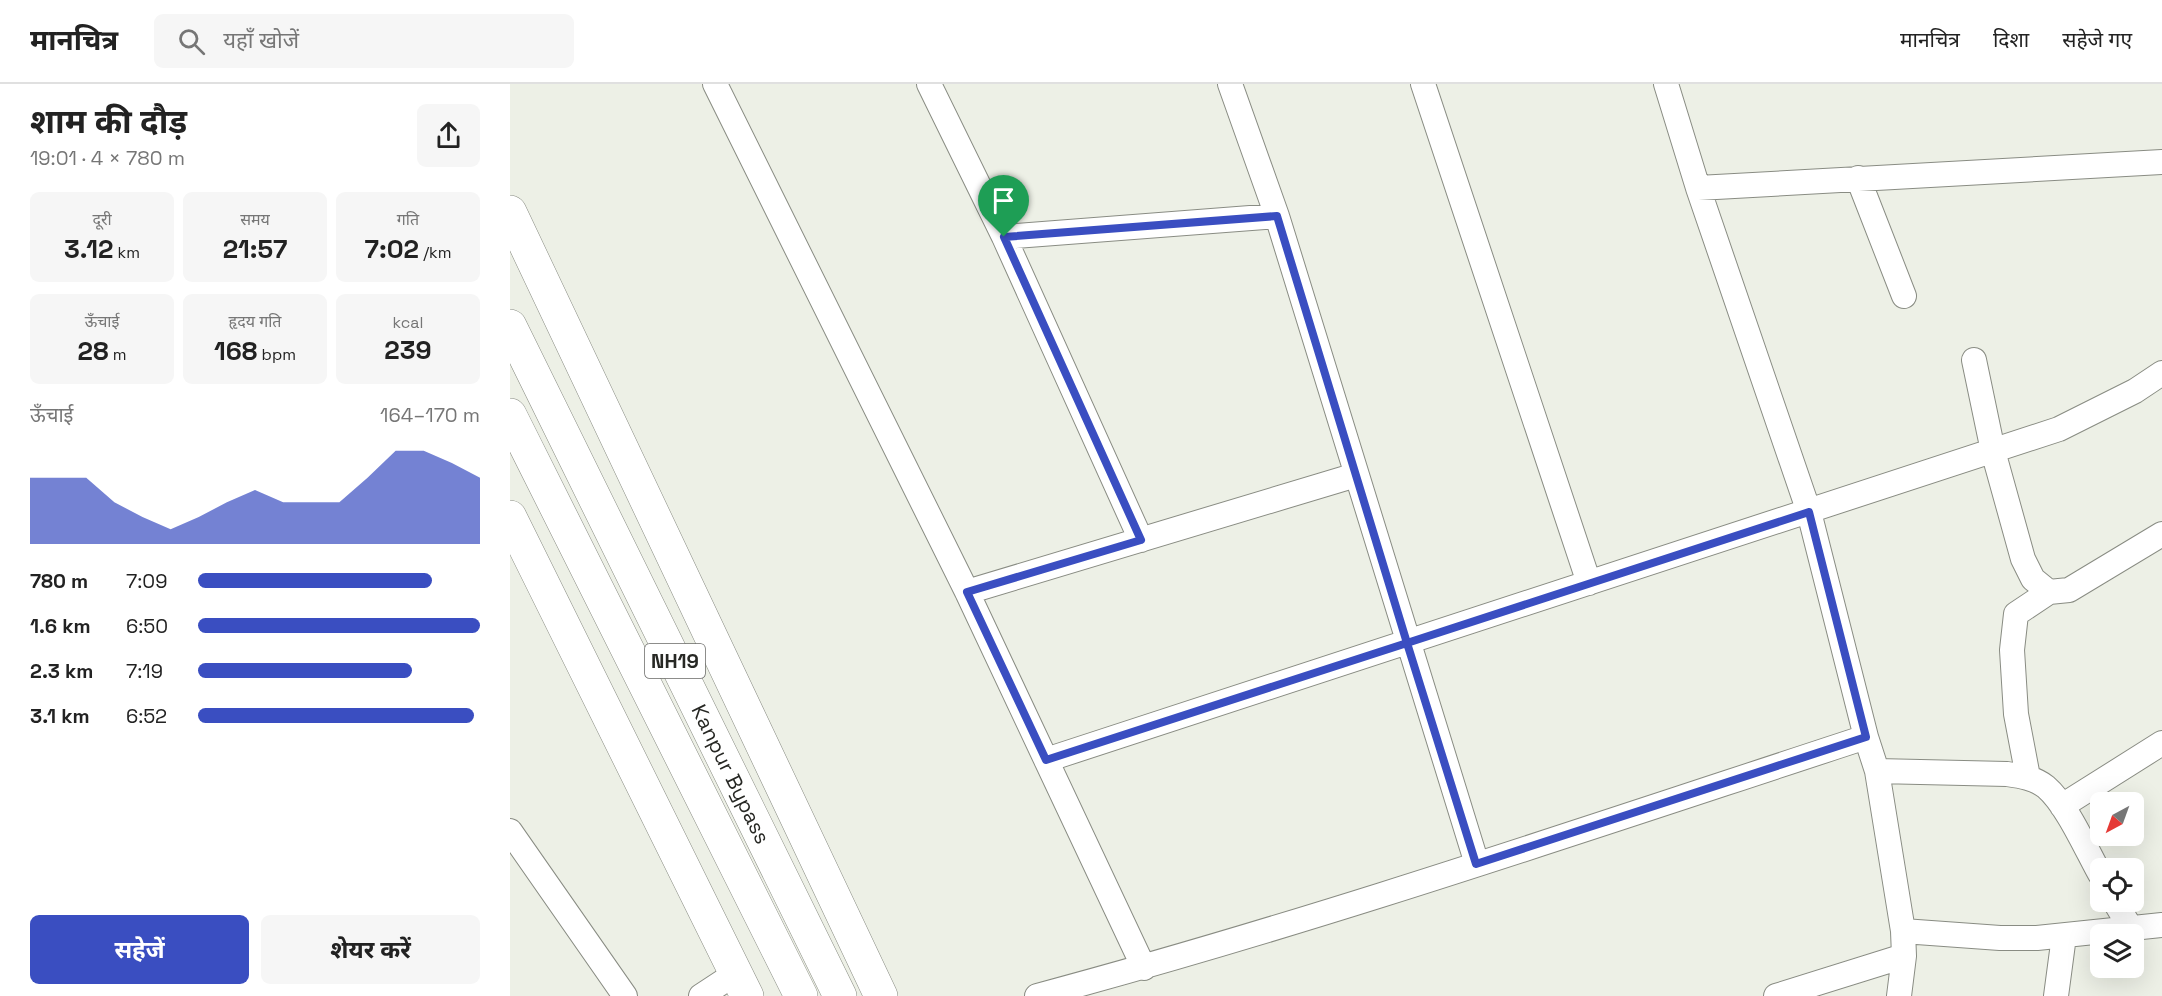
<!DOCTYPE html>
<html lang="hi">
<meta charset="utf-8">
<style>
:root{--surface:#fff;--page:#f6f6f6;--text:#222;--muted:#767676;--line:#e0e0e0;--accent:#3a4ec1}
body{margin:0;font-family:"Space Grotesk","Noto Sans Devanagari",sans-serif;background:var(--page);color:var(--text);height:100vh;display:flex;flex-direction:column;font-size:22px;white-space:nowrap}
*{box-sizing:border-box;margin:0}
p{font-size:20px;color:var(--muted)}
.icon{flex:none;width:33px;height:33px;fill:none;stroke:currentColor;stroke-width:2;stroke-linecap:round;stroke-linejoin:round}
.map{position:relative;flex:1;overflow:hidden}
.sheet{display:flex;flex-direction:column;background:var(--surface);width:510px}
.sheet>*{flex:none}
.needle{width:39px;rotate:221deg}
.tools{position:absolute;left:1580px;top:708px;display:grid;gap:12px}
.tools a{display:grid;place-items:center;width:54px;height:54px;border-radius:9px;background:var(--surface);box-shadow:0 6px 24px #0002;font-size:30px}
.pin{position:absolute;display:grid;place-items:center;width:51px;height:51px;color:#fff;margin:-62px -26px;border-radius:50% 50% 50% 0;rotate:-45deg;box-shadow:0 0 6px #0007}
.pin .icon{rotate:45deg}
.round{display:grid;place-items:center;flex:none;width:63px;height:63px;border-radius:9px;background:var(--page)}
.headline{display:flex;align-items:center;justify-content:space-between;height:102px;padding:0 30px}
h1{font-size:33px;font-weight:700;line-height:45px}
.metrics{display:grid;grid-template-columns:repeat(3,1fr);gap:9px;height:102px;padding:6px 30px}
.metrics div{display:grid;align-content:center;border-radius:9px;background:var(--page);text-align:center}
.metrics b{font-size:26px;font-weight:700}
.metrics small{font-size:16px;font-weight:400}
.metrics p{font-size:16px}
.chart{height:168px;padding:12px 30px}
.chart p{display:flex;justify-content:space-between}
.chart svg{width:100%;height:108px;margin-top:6px;fill:var(--accent);opacity:.7}
.cta{display:flex;gap:12px;margin-top:auto;padding:12px 30px}
.cta a{flex:1;height:69px;border-radius:9px;background:var(--accent);color:#fff;font-size:24px;font-weight:700;line-height:69px;text-align:center}
.cta a+a{background:var(--page);color:var(--text)}
ul{padding:0 30px;list-style:none;font-size:20px}
li{display:grid;grid-template-columns:96px 72px 1fr;align-items:center;height:45px}
li i{height:15px;border-radius:8px;background:var(--accent)}
header{display:flex;align-items:center;gap:36px;box-sizing:border-box;height:84px;padding:0 30px;background:var(--surface);border-bottom:2px solid var(--line)}
header strong{font-size:28px}
nav{display:flex;gap:33px;margin-inline-start:auto;font-size:21px}
.search{width:420px;height:54px;background:var(--page);display:flex;align-items:center;gap:15px;box-sizing:border-box;padding:0 21px;border-radius:9px;color:var(--muted);font-size:22px}
main{display:flex;flex:1;min-height:0}
.map>svg:first-child{display:block}
.lines{fill:none;stroke-linecap:round;stroke-linejoin:round}
.minor-casing{stroke:#898c83;stroke-width:26}
.secondary-casing{stroke:#898c83;stroke-width:34}
.trunk-casing{stroke:#898c83;stroke-width:34}
.minor{stroke:#fff;stroke-width:24}
.secondary{stroke:#fff;stroke-width:33}
.trunk{stroke:#fff;stroke-width:33}
.route-casing{stroke:#fff;stroke-width:12}
.route{stroke:#3a4ec1;stroke-width:8}
.labels{text-anchor:middle;dominant-baseline:central;stroke-width:4.5;stroke-linejoin:round;paint-order:stroke}
.shield{fill:#fff;stroke:#686866;stroke-width:1.5}
.shield-label{font-size:20px;font-weight:bold;fill:#272824}
.street-label{font-size:21px;fill:#272824;stroke:#fff}
</style>
<header>
<strong>मानचित्र</strong>
<div class="search"><svg class="icon" aria-label="search" viewBox="0 0 24 24"><circle cx="10" cy="10" r="6"/><path d="M15 15l6 6"/></svg>यहाँ खोजें</div>
<nav><a>मानचित्र</a><a>दिशा</a><a>सहेजे गए</a></nav>
</header>
<main>
<section class="sheet">
<div class="headline"><div><h1>शाम की दौड़</h1><p>19:01 · 4 × 780 m</p></div><a class="round"><svg class="icon" aria-label="share" viewBox="0 0 24 24"><path d="M12 15V3M7 8l5-5 5 5M5 13v7h14v-7"/></svg></a></div>
<div class="metrics">
<div><p>दूरी</p><b>3.12<small> km</small></b></div>
<div><p>समय</p><b>21:57</b></div>
<div><p>गति</p><b>7:02<small> /km</small></b></div>
</div>
<div class="metrics">
<div><p>ऊँचाई</p><b>28<small> m</small></b></div>
<div><p>हृदय गति</p><b>168<small> bpm</small></b></div>
<div><p>kcal</p><b>239</b></div>
</div>
<div class="chart"><p><span>ऊँचाई</span>164–170 m</p>
<svg viewBox="0 0 160 44" preserveAspectRatio="none"><path d="M0 44V17L10 17L20 17L30 27L40 33L50 38L60 33L70 27L80 22L90 27L100 27L110 27L120 17L130 6L140 6L150 11L160 17V44z"/></svg>
</div>
<ul>
<li><b>780 m</b>7:09<i style="width:83%"></i></li>
<li><b>1.6 km</b>6:50<i style="width:100%"></i></li>
<li><b>2.3 km</b>7:19<i style="width:76%"></i></li>
<li><b>3.1 km</b>6:52<i style="width:98%"></i></li>
</ul>
<div class="cta"><a>सहेजें</a><a>शेयर करें</a></div>
</section>
<div class="map">
<svg width="1652" height="912" viewBox="0 0 1652 912">
<rect width="100%" height="100%" fill="#edf0e6"/>
<g class="lines">
<g class="minor-casing">
<path id="minor" d="M205 0 457 508 634 884
M419 0 494 153 631 456
M720 0 767 132 967 780
M913 0 1079 499
M1156 0 1188 104 1299 428 1356 653 1367 687 1393 847 1394 872 1389 912
M1348 94 1394 212
M1188 104 1652 78
M494 153 767 132
M1464 276 1483 367 1513 475 1523 495 1539 508 1559 506 1652 450
M457 508 846 391
M536 676 1549 345 1625 307 1652 289
M1367 687 1497 690C1511 692 1525 694 1536 703 1557 721 1576 765 1590 790
M1518 693 1506 630 1502 566 1506 530 1539 508
M1552 722 1652 659
M0 747 115 912
M1605 818 1620 843
M1393 847 1490 854H1527L1652 841
M191 912 226 889
M527 912C807 837 1081 743 1356 653
M1266 912 1394 872
M1546 912 1554 852"/>
</g>
<g class="secondary-casing">
<path id="secondary" d="M0 128 371 912
M0 433 237 912"/>
</g>
<g class="trunk-casing">
<path id="trunk" d="M0 242 330 912
M0 331 291 912"/>
</g>
<use href="#minor" class="minor"/>
<use href="#secondary" class="secondary"/>
<use href="#trunk" class="trunk"/>
</g>
<g class="lines">
<g class="route-casing">
<path id="route" d="M494 153 631 456 457 508 536 676 897 559 966 780 1356 653 1299 428 897 559 767 132 494 153"/>
</g>
<use href="#route" class="route"/>
</g>
<g class="labels">
<rect class="shield" x="135" y="560" width="60" height="34" rx="4.5"/>
<g class="shield-label">
<text x="165" y="577">NH19</text>
</g>
<g class="street-label">
<text transform="translate(221 690) rotate(64)">Kanpur Bypass</text>
</g>
</g>
</svg>
<div class="tools">
<a><svg class="needle" viewBox="-14 -14 28 28"><path d="M0-13l5 13h-10z" fill="#e53935"/><path d="M0 13l5-13h-10z" fill="#767676"/></svg></a>
<a><svg class="icon" aria-label="locate" viewBox="0 0 24 24"><circle cx="12" cy="12" r="6"/><path d="M12 2v4M12 18v4M2 12h4M18 12h4"/></svg></a>
<a><svg class="icon" aria-label="layers" viewBox="0 0 24 24"><path d="M12 4l9 5-9 5-9-5zM3 14l9 5 9-5"/></svg></a>
</div>
<div class="pin" style="left:494px;top:153px;background:#1e9e55"><svg class="icon" aria-label="arrive" viewBox="0 0 24 24"><path d="M6 21V4h12l-3 4 3 4H6"/></svg></div>
</div>
</main>
